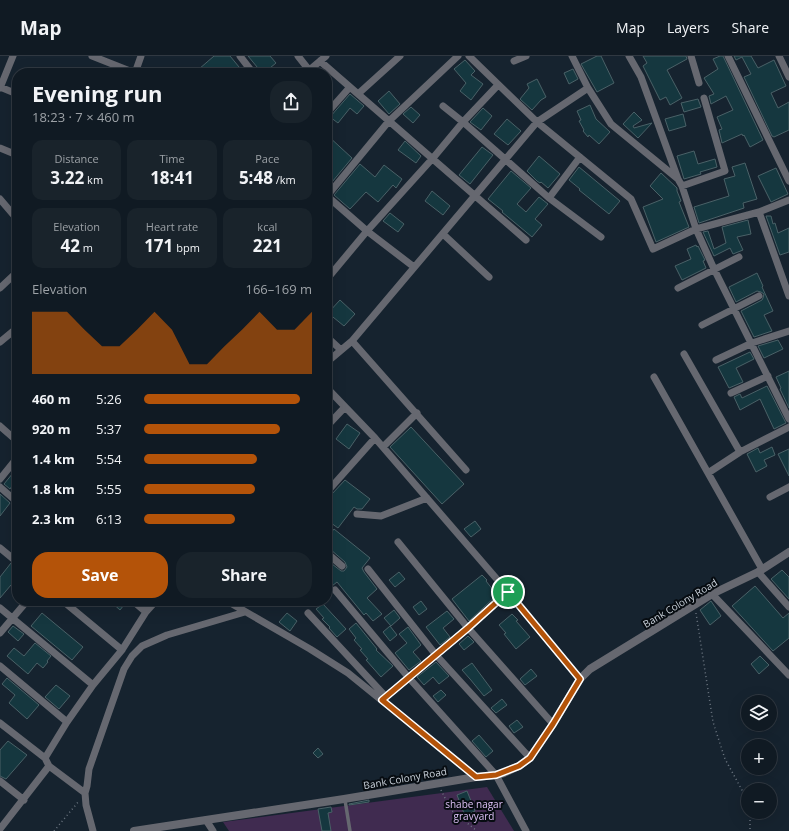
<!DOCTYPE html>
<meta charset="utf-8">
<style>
:root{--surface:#101a23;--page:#19232b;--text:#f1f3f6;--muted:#9ca1a6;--line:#303841;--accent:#b45309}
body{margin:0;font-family:"Open Sans",sans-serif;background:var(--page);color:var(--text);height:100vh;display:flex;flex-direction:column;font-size:15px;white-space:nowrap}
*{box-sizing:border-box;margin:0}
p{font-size:13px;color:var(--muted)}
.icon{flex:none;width:22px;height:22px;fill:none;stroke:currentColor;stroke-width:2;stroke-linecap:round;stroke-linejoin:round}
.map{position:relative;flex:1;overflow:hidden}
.panel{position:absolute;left:12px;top:12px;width:320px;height:538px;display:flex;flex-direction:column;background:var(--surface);border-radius:16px;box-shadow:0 4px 16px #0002,0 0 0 1px var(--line)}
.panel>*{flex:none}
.fabs{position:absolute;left:741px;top:639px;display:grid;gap:8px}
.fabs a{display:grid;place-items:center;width:36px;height:36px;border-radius:50%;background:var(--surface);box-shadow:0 4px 16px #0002,0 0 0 1px var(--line);font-size:20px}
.pin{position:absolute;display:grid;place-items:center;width:34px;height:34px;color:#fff;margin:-17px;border:2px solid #fff;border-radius:50%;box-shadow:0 1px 4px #0007}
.round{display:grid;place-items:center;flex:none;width:42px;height:42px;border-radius:16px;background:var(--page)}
.overview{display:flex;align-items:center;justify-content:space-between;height:68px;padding:0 20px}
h1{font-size:22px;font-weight:700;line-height:30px}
.metrics{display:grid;grid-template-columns:repeat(3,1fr);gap:6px;height:68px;padding:4px 20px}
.metrics div{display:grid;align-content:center;border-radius:10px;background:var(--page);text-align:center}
.metrics b{font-size:17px;font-weight:700}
.metrics small{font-size:11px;font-weight:400}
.metrics p{font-size:11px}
.chart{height:112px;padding:8px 20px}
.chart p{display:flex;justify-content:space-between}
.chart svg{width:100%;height:72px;margin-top:4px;fill:var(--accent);opacity:.7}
.action{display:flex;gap:8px;margin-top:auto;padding:8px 20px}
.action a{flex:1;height:46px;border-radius:16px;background:var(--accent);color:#fff;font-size:16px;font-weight:700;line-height:46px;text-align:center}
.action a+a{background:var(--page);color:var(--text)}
ul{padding:0 20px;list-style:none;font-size:13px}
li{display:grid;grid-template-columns:64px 48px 1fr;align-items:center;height:30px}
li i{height:10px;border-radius:5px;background:var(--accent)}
header{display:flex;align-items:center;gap:24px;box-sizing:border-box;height:56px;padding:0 20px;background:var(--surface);border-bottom:1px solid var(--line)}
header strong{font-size:19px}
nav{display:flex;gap:22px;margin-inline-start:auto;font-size:14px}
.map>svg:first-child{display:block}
.green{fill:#402b50}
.building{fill:#15373f;stroke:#4a6167}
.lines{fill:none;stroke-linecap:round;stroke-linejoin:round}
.path{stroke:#6c7681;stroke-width:1.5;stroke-dasharray:1 3;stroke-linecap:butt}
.service{stroke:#666870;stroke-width:3.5}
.minor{stroke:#666870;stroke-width:7}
.tertiary{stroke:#666870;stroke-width:8}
.route-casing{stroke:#fff;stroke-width:8}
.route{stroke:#b45309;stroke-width:5}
.labels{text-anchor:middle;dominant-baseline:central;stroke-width:4;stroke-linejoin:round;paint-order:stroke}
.street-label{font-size:10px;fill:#cbd3dc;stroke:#070c11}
.park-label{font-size:10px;fill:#ddc0f6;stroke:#070c11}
</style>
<header>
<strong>Map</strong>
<nav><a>Map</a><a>Layers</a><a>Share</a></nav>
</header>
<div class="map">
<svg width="789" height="775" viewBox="0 0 789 775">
<rect width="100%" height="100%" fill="#16232f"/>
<path class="green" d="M487 731 514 775H229L223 766Z"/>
<path class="building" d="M214 0H230L244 17H201L199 13Z
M248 0H270L276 7 264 17H262Z
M597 0H601L614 27 597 36 581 8Z
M643 0H686L687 3 667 14 682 42 670 49 666 41 660 44 643 10 647 7Z
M720 0H723L763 84 750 91 744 79 743 80 742 78 722 87 719 74 722 73 717 61 733 54 726 40 711 48 709 40 714 38 704 22 718 13 713 3Z
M734 0H751L758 12 774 4 786 30 771 37 778 52 789 46V74L774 81 772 80 744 21 751 18 742 1 736 4Z
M465 4 475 15 471 19 483 28 471 44 460 35 466 27 454 13Z
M573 13 578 23 569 28 564 17Z
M537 23 546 41 541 44 532 54 520 43 529 32 527 28Z
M389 35 400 48 389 58 378 45Z
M350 38 364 50 357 58 350 52 338 67 330 61Z
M698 43 701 51 684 56 681 47Z
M590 49 596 63 610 76 599 88 589 79 588 81 583 75 584 74 579 65 581 64 577 55Z
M411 51 420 59 413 67 403 58Z
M483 52 492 60 481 74 470 66Z
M634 56 642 64 633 70 634 72 652 67 638 82 623 68Z
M683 58 686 70 669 75 665 63Z
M507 63 521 75 508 89 494 78Z
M327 79 352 102 327 132V98L331 94 327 91Z
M405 85 421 100 416 107 398 94Z
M482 91 493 99 470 128 459 119Z
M694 95 698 108 715 103 717 111 700 116 701 118 684 123 677 100Z
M539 100 560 118 548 132 541 126 540 127 537 125 527 115Z
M745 107 757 143 743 147 744 152 699 167 694 151 729 140 724 123 735 120 732 111Z
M360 108 375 121 384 109 402 123 396 132 393 129 378 146 366 136 350 153 334 139Z
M579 111 620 145 609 158 579 134 580 133 569 124Z
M776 112 788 138 771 146 758 120Z
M511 115 531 132 517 148 526 156 539 141 548 148 535 163 542 169 532 181 502 156 503 155 488 143Z
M661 117 677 132V135L681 145 679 146 689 171 656 186 643 151 663 143 650 130Z
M432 135 450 150 443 159 425 145Z
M390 157 404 168 398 176 383 165Z
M766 160H771L773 168 775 167 778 177 789 172V196L780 199Z
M748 164 751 178 737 181 743 194 733 198 730 192 714 200 703 176 708 175 714 193 726 187 722 171Z
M696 189 697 191 698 190 705 204 703 205 706 212 682 224 675 210 691 203 687 193Z
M757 217 763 230 762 231 773 255 764 259 772 275 754 281 741 255 762 244 763 242 764 238 761 236 757 235 736 246 729 231Z
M340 244 355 258 344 270 328 257Z
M778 284 783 293 764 302 758 290Z
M750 296 754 303 736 312 743 326 729 332 718 311Z
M789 315V352L780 333 781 332 776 321Z
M767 330 786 367 774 373 760 343 740 354 734 341 740 338 742 342Z
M347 368 360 377 349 393 336 383Z
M411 371 464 428 442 448 390 391Z
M772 391 775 399 764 404 767 410 756 416 747 398 758 392 760 397Z
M789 393V420L778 398Z
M13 417 17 421V434L12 430 10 433 4 428Z
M345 424 370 443 362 453H357L354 451 338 472 327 464V441L331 439Z
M0 438 10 447 0 460Z
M475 465 481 473 471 481 464 473Z
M334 473 370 502 362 512 364 516 377 533 367 542 382 558 373 565 366 557 364 559 337 526 332 530 327 538V528L330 524 327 522V504L341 515H344L347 511 345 506 330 493 327 492V482Z
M11 507 17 511V524L12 530 11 529 0 542V521Z
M782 514 789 521V543L771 523Z
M399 516 405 523 395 531 389 524Z
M482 519 487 524 486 525 497 539 469 565 452 543Z
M755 530 783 562 789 557V582L773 595 732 550Z
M110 545H127L120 554Z
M421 545 427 553 419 559 413 551Z
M711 545 721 560 710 569 700 554Z
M323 548 346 573 337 581 329 572 330 571 322 563 324 562 316 553Z
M394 554 400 562 391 570 384 562Z
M447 555 454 563 443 572 450 581 440 589 426 571Z
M42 557 83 591 72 604 31 570Z
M287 557 297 565 290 575 279 566Z
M512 558 518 564 516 565 530 581 516 593 504 578 506 577 499 569Z
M356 567 377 593 376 594 393 610 381 621 366 604 368 603 360 594 362 593 354 584 356 582 349 573Z
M13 570 24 578 18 585 8 576Z
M390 570 397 579 390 585 383 576Z
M408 571 421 589 413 596 421 605 409 614 395 597 407 587 399 578Z
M468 580 474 586 464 594 459 588Z
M35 587 51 600 47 605 48 606 43 612 37 607 28 618 7 600 14 592 24 600Z
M760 600 769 609 759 618 751 608Z
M436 606 449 620 439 628 433 621 424 629 417 621Z
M472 607 492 634 484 640 470 623 462 614Z
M531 613 537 620 525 629 520 623Z
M7 622 39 649 27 663 9 647 15 639 2 628Z
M56 629 70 640 59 653 45 641Z
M441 634 446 639 438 646 433 640Z
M502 643 507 649 496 657 491 652Z
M517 664 523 671 514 677 509 670Z
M479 679 493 695 486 701 472 685Z
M8 685 27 699 6 723 0 720V694Z
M318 692 323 698 318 702 313 697Z
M467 735 475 755 465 760 457 739Z
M369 744V746L349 749V748Z
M331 751 332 756 328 757 331 775H322L318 753Z"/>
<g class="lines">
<path class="path" d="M696 557 713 666 725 703 748 745
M441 734 451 754 477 775
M750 756V775
M54 775 79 745"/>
<path class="service" d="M345 744 350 775"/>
<path class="minor" d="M92 0 135 17
M240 0 253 17
M298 0 309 14
M469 0 537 66 631 143 653 193 696 173 759 156 789 144
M572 0 588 32 611 68 678 123
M629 0 641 21 678 123 682 130 696 173 714 213 789 363
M691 0 699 27
M728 0 789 125
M779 0 789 21
M320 5 526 184
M514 5 526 0
M195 16 196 17
M135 17 141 0
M306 17 326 0
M0 31 17 38
M0 32 13 0
M358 38 400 0
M443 50 463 66 549 142 601 181
M327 57 350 31
M0 92 17 99
M682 130 725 115 704 42
M327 140 389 65 458 0
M327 140 367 175 414 211
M549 142 580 101
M0 143 17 163
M759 156 789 240
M443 178 489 221
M327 223 367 175 433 102 463 66 498 29
M0 232 17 216
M678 232 739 201
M702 269 759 240
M327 281 341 294
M352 285 466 414
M0 286 17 272
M684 298 740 396
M716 304 752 287 789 275
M327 306 352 285 537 66 588 32
M654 321 762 513
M327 332 375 382 508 536 580 623
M731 337 768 320
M0 370 17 385
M327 370 345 351
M383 391 417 357
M708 417 740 396 789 371
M0 423 17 402
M0 431 17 446
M327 436 375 382
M770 441 789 431
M357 458 381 460 427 442
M398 486 468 572 553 668
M0 492 17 506
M327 497 342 510
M368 513 436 599 530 702
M758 516 789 551
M335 534 409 622 496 719 526 775
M712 538 789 619
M63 545 122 594
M133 545 146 556
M227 545 310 593 348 617 476 721
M0 552 93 629
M308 557 386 641
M0 577 27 545
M0 610 67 666
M382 644 468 572 508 536
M0 667 45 702 49 710 85 737
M45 702 67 666 93 629 122 594 146 556 156 545
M0 725 24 744
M206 764 213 775
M0 773 49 710
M93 775 86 749 85 737 87 730 89 713 124 613 132 600 142 590 167 579 245 556"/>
<path class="tertiary" d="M134 775 344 743 476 721 496 719 504 717 519 710 530 702 553 668 580 623 590 613 712 538 758 516 789 496"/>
</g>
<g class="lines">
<g class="route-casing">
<path id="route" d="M508 536 580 623 553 668 530 702 519 710 496 719 476 721 382 644 468 572Z"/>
</g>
<use href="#route" class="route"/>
</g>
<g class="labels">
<g class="street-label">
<text transform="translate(680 547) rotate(-31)">Bank Colony Road</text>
<text transform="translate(405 722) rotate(-10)">Bank Colony Road</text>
</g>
<g class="park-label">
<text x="474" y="748">shabe nagar<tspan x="474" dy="12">gravyard</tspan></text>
</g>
</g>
</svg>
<div class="fabs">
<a><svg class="icon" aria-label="layers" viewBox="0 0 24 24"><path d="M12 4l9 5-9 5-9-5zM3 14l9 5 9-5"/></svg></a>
<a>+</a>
<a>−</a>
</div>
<div class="pin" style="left:508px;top:536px;background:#1e9e55"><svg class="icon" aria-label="arrive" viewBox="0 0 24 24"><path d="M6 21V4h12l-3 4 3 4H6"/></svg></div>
<section class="panel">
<div class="overview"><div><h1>Evening run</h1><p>18:23 · 7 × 460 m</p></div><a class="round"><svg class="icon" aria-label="share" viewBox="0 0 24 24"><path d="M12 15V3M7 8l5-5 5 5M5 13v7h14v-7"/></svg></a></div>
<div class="metrics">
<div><p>Distance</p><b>3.22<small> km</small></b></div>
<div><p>Time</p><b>18:41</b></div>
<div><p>Pace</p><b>5:48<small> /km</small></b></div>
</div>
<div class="metrics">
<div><p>Elevation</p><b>42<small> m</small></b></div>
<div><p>Heart rate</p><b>171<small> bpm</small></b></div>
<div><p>kcal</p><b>221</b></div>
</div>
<div class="chart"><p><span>Elevation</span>166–169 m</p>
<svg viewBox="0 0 160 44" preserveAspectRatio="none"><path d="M0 44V6L10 6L20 6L30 17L40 27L50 27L60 17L70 6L80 17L90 38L100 38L110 27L120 17L130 6L140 17L150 17L160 6V44z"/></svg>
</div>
<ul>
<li><b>460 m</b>5:26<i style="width:93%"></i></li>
<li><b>920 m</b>5:37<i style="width:81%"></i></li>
<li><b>1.4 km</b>5:54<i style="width:67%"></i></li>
<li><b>1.8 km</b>5:55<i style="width:66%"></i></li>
<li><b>2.3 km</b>6:13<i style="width:54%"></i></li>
</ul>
<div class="action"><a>Save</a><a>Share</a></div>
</section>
</div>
